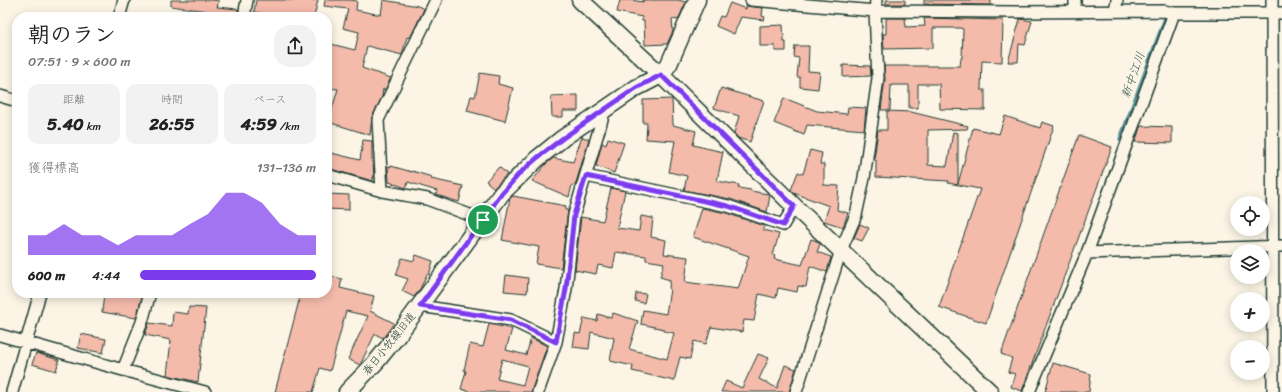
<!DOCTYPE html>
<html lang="ja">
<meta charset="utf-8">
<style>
:root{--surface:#fff;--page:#f2f2f2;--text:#222;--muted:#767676;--accent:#7c3aed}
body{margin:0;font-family:Sriracha,"Klee One",sans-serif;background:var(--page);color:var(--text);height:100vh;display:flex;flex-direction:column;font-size:15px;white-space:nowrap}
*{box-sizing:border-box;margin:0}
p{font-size:13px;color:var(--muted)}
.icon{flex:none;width:22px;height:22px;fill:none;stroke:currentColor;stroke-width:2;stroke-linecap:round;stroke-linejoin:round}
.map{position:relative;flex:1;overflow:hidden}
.side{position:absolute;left:12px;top:12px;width:320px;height:286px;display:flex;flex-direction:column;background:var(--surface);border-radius:16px;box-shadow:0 2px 10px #0003}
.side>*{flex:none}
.fabs{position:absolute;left:1230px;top:196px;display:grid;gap:8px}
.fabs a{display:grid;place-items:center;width:40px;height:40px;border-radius:50%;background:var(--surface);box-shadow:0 2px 10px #0003;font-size:20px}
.pin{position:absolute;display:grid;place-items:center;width:34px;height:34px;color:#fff;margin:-17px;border:2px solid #fff;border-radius:50%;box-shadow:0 1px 4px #0007}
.round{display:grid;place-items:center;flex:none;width:42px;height:42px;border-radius:16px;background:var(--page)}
.headline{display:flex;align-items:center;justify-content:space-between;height:68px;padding:0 16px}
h1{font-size:22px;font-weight:800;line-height:30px}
.metrics{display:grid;grid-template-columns:repeat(3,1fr);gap:6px;height:68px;padding:4px 16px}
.metrics div{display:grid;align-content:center;border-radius:10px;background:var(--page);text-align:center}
.metrics b{font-size:17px;font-weight:800}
.metrics small{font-size:11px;font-weight:400}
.metrics p{font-size:11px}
.chart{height:112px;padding:8px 16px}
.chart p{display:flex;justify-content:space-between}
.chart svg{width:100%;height:72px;margin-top:4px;fill:var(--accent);opacity:.7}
ul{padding:0 16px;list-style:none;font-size:13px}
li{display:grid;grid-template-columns:64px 48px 1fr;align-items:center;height:30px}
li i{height:10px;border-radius:5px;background:var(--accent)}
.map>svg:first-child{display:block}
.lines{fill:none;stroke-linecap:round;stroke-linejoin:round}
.stream{stroke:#5a939c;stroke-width:3.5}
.building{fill:#f4bbab;stroke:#1f3d34;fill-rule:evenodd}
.street-casing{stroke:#1f3d34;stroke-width:14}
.secondary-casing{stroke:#1f3d34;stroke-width:19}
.street{stroke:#fcf5e5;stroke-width:11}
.secondary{stroke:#fcf5e5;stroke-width:16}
.route-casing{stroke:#fff;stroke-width:8}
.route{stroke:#7c3aed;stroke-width:5}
.labels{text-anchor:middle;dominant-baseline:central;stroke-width:3;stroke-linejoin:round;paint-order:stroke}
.street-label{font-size:11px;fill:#1f3d34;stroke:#fcf5e5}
.water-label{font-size:12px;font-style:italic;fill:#335a57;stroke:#fcf5e5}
</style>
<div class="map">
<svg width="1282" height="392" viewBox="0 0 1282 392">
<rect width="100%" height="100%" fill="#fcf5e5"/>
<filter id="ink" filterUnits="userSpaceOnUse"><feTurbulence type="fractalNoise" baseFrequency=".025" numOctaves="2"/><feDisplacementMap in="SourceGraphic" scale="8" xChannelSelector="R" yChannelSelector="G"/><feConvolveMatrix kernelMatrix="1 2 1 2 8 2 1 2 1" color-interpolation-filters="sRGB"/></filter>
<g filter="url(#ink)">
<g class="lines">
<path class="stream" d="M1120 139 1165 18"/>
</g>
<path class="building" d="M171 0H212L219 1 217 7 238 9 237 17H206L207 11 171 6Z
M256 0H318L314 17H273V15L254 12Z
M325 0H350L357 1 356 10 381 15 383 0 418 6 424 9 410 38 407 37 402 55 367 46 362 68 391 78 385 90 383 89 382 97 372 117 370 135 328 122 338 89 327 88V43L355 50 359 32 343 28 348 9 324 6Z
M620 0H631L643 2V0H678L686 2 678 20 672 19 673 31 667 44 645 45 644 21H642V17L617 12Z
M886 0H905V4H886Z
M924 0H991V5L924 4Z
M730 3 746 9V6L763 8 762 16 765 17 764 20 741 17 734 34 716 26 720 16 724 17Z
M886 18H905L906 27 925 26 924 18 1003 20 1002 62 982 61 981 90H985V110L940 109 939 84H918V108H909V85H891L890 110H881L885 79 884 66H960L961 58H962L963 29 960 28H933V48L884 49 883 34H886Z
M1020 19 1032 21 1025 45 1019 44 1018 62H1008Z
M783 25 784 42H786V51H775V46H760V26Z
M795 46H809L808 71 820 72 818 89 800 87V77H797L799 58 794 57Z
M843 65 870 66 871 76 843 77Z
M480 73 499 76 498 84 513 88 505 121 467 111 471 96 475 97Z
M721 88 764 101 750 142 738 138 734 133 739 116 714 108Z
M578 95V111H563V117H552L551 96Z
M784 98 817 111 847 114 848 107 866 108 864 130 807 125 804 135 774 123Z
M672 99 673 125 696 131 693 145 723 152 717 181 739 185 738 188 751 190V191L768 194 770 195 767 212 730 199 684 190 687 176 669 172 675 141 646 139 647 123H643V100Z
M887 111 911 112 968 126 967 129 928 130V165L947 166 953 132 958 133V184L973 128 999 134 1005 116 1040 128 1042 122 1054 126 986 323 939 307 980 189 948 183 949 181 876 177V160H874L878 130H887Z
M1141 126 1172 127V143L1135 142Z
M1079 135 1112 147 1022 391 1011 387 1015 374 1008 372 1012 358 1001 354Z
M582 137 589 139 575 186 572 185 569 197 532 181 546 164 553 158 573 162Z
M608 138 624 143 614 173 596 166 602 143 606 145Z
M363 140 372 141V163H373L374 178 373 177V181L327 168V152L360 160Z
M810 150 822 153 820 164H824V185L839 186 837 210 848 213 843 227 824 221 829 206 794 193 791 190 798 172 803 174Z
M388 166 391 167V166L412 172V171L432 177 431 179 463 186 459 202 436 195 437 191 408 182 406 188 389 182Z
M499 167 507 174 494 188 486 181Z
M611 188 625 191 617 228 639 231 641 216 653 218 651 237 666 240 664 254 688 257 685 282 738 289 749 256 693 237 702 208 726 213 764 226 763 230 779 234 773 255 775 256 774 259 802 265 811 239 817 241 820 244 817 252 831 257 827 272 810 266 806 287 798 286 797 292 778 288 776 298 759 294 754 321 744 320 742 332 711 327 706 344 694 341 690 359 680 357 674 381 632 371 633 366 610 361 614 338 591 332 589 349 573 347 575 333 580 334 584 318 597 321 598 314 611 318 613 313 638 321 629 349 667 359 674 333 664 331V329L641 324 643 310 666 314 670 289 669 288 670 280 660 277 664 263 646 260V256L616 252 613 268 598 265 596 274 575 270 581 217 603 221Z
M327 194 349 195V210L327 209Z
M513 196 566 206 565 210H568L561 268 536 264 539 247 502 240 510 198Z
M860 224 869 228 862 241 854 238Z
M416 255 433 261 429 275 427 274 420 289 414 297 402 291 408 279 396 275 402 258 414 261Z
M327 275 342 279 340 288 374 296 370 312V311L394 323 383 338 375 334 360 365 348 359 368 316 346 311 330 371 320 368 313 392H275L301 293H327Z
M506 275 528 278 527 293 504 291Z
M104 293H143L136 318 102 312Z
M636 293 646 294 644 303 635 301Z
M189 307 206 308 198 382 167 375 171 340 145 335 149 323 172 326 173 312 188 314Z
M489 324 512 329 506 350 526 355 531 338 547 346 531 392H471L461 389 466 371 464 370 470 344 483 347ZM502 359 528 366 523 385 497 379Z
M81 334 106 339 103 353 78 348Z
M36 353 59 360 56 371 32 364Z
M758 354 769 358 759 379 777 388 785 365 796 369 789 392H721L726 381 742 388Z
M1053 363 1091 374 1089 392H1045Z"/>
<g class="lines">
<g class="street-casing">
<path id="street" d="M751 0 875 11 1018 12 1164 11 1174 13H1282
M1075 0V11
M1272 0 1273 392
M1115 11 1117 0
M119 17 124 0
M244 17 247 0
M0 96 17 101
M327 175 382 191 427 199 483 220
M586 176 728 206 783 225 794 206
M382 191 378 120 436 0
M1087 253 1282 246
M420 306 511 320 556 342
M0 335 123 370 205 392
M123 370 142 322 150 293
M12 392 40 293
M538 392 556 342 566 289 574 215 605 109
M796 392 841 250 856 215 864 178 878 78 875 11 876 0
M1029 392 1087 253 1174 13"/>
</g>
<g class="secondary-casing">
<path id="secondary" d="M580 0 661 75 794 206 990 392
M347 392 376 362 398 335 502 193 537 159 563 138 636 88 661 75 669 64 697 0"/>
</g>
<use href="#street" class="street"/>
<use href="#secondary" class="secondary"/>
</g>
</g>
<g class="lines" filter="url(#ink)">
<g class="route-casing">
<path id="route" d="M661 75 794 206 783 225 728 206 586 176 574 215 566 289 556 342 511 320 420 306 502 193 520 173 537 158 563 138 636 88Z"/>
</g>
<use href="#route" class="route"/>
</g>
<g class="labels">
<g class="street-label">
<text transform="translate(389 344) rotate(-51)">春日小牧線旧道</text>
</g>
<g class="water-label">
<text transform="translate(1133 75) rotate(-70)">新中江川</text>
</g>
</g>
</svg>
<div class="fabs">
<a><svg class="icon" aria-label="locate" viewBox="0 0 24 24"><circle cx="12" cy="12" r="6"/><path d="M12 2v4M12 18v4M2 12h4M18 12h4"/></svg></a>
<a><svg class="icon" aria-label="layers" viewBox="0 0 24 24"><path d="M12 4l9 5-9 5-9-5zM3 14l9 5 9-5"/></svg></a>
<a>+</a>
<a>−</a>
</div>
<div class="pin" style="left:483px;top:220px;background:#1e9e55"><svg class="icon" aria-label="arrive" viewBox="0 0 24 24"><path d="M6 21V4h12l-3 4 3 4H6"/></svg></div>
<section class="side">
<div class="headline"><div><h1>朝のラン</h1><p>07:51 · 9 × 600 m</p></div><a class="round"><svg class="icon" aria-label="share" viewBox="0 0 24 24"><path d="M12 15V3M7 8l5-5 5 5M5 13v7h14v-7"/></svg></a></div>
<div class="metrics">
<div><p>距離</p><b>5.40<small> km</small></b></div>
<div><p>時間</p><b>26:55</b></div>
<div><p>ペース</p><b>4:59<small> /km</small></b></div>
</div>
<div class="chart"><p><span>獲得標高</span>131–136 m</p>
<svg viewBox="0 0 160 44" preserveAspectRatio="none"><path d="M0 44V32L10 32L20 25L30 32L40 32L50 38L60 32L70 32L80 32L90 25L100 19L110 6L120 6L130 12L140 25L150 32L160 32V44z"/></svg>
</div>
<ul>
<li><b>600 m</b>4:44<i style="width:100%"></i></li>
</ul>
</section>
</div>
